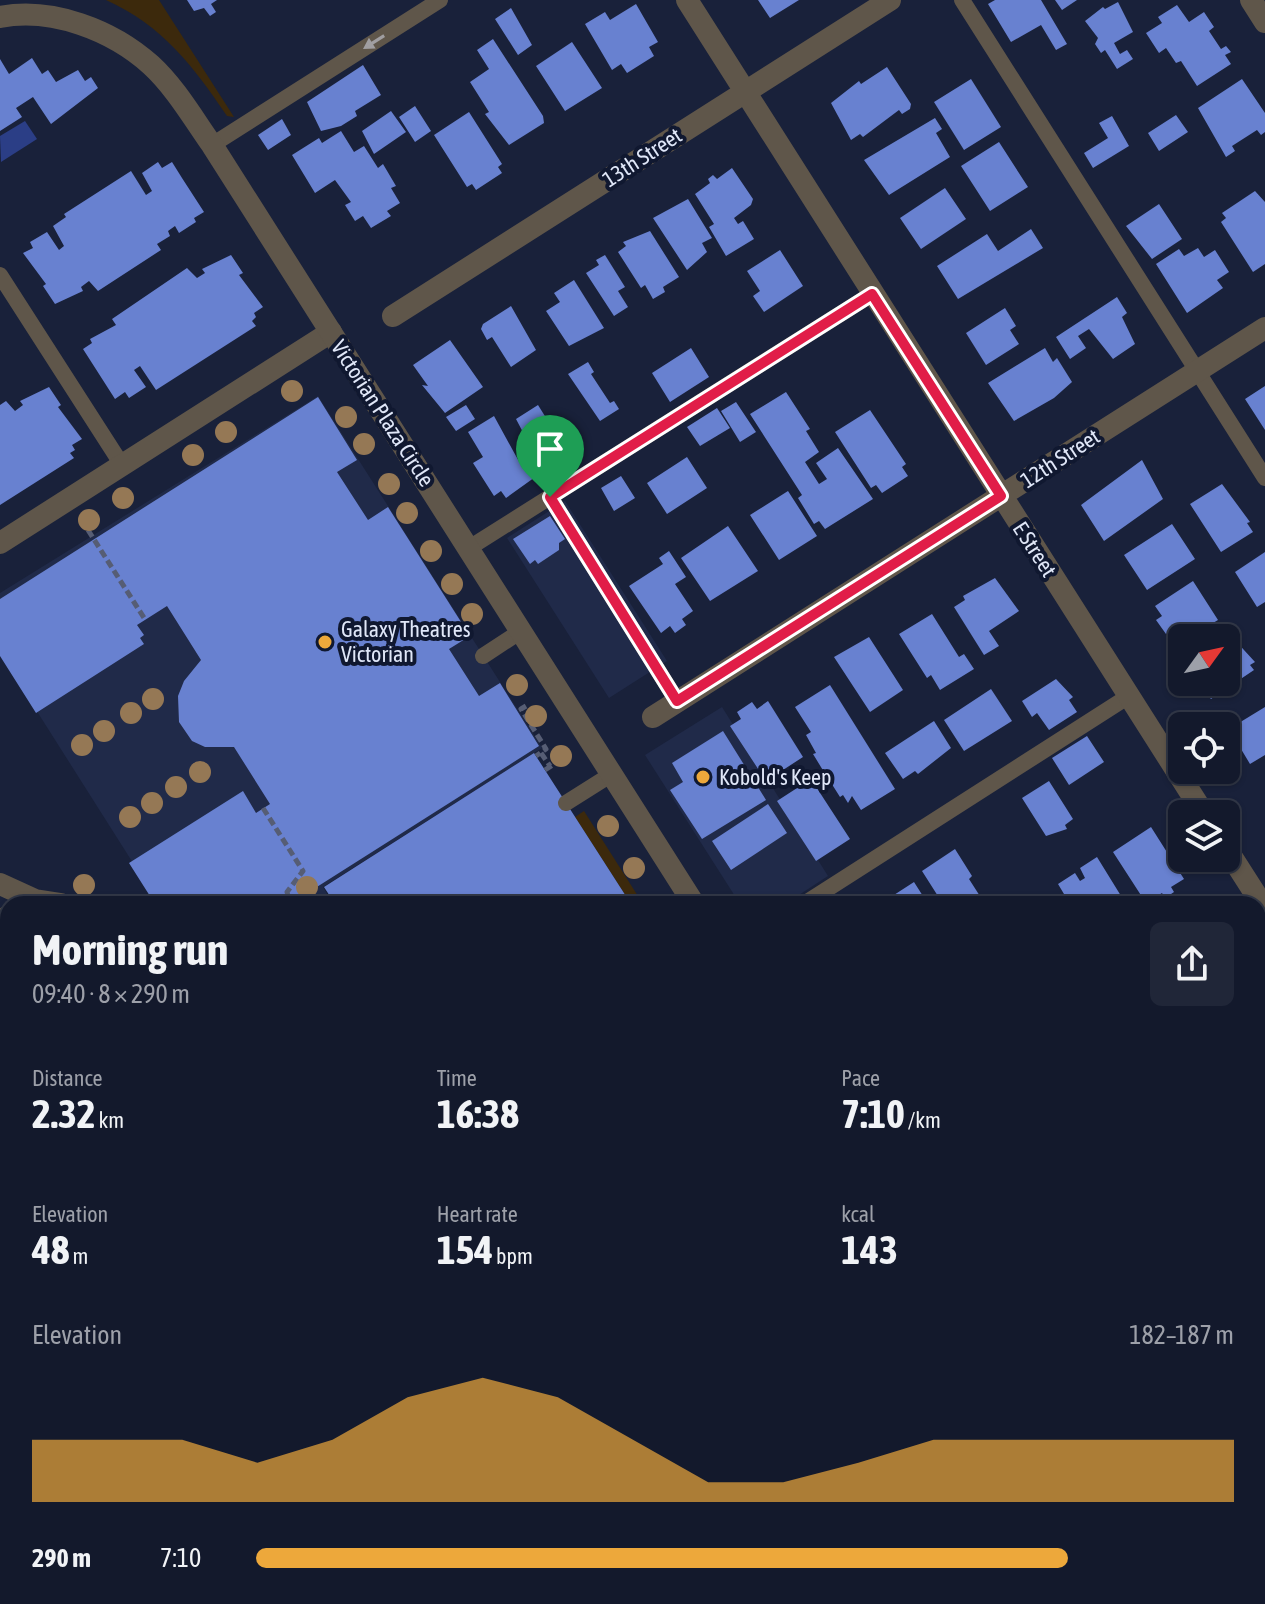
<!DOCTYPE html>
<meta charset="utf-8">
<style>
:root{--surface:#13192c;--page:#202638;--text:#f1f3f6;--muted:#9da0a9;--line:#323848;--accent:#eda83b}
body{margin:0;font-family:"Asap Condensed",sans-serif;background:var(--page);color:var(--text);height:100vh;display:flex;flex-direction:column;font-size:30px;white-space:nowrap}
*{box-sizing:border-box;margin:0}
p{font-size:26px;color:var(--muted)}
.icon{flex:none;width:44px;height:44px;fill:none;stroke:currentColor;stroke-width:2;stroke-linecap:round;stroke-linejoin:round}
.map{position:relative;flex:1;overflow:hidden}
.details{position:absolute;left:0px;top:896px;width:1266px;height:708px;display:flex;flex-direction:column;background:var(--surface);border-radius:24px 24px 0 0;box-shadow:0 2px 6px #0004,0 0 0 2px var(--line)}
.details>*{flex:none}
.needle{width:52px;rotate:57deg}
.tools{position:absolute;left:1168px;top:624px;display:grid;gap:16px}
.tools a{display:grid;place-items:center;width:72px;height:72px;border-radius:12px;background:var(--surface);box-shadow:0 2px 6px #0004,0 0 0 2px var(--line);font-size:40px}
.pin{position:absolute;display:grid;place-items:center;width:68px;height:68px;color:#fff;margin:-82px -34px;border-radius:50% 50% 50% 0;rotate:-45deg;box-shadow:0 0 8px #0007}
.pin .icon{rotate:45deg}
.round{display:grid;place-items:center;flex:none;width:84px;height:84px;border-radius:12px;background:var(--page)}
.headline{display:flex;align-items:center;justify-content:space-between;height:136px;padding:0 32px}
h1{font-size:44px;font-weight:700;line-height:60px}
.stats{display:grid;grid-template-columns:repeat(3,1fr);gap:12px;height:136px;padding:8px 32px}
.stats div{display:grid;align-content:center}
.stats b{font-size:40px;font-weight:700}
.stats small{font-size:22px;font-weight:400}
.stats p{font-size:22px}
.chart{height:224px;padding:16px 32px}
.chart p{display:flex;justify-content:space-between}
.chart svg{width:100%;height:144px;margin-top:8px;fill:var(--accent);opacity:.7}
ul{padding:0 32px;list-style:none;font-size:26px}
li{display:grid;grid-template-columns:128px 96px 1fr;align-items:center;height:60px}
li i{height:20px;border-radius:10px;background:var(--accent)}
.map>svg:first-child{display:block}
.built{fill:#202a49}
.green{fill:#3c290c}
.water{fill:#2b3e86}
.building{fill:#6881d0}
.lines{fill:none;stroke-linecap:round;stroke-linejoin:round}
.path{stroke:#565d74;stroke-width:5;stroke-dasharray:8 4;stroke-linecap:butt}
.service{stroke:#5f564a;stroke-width:16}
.minor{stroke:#5f564a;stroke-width:22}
.tertiary{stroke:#5f564a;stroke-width:22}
.tree{fill:#957855}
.oneway{fill:#a09ea1}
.route-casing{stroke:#fff;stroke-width:16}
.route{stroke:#e11d48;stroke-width:10}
.poi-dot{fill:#eda83b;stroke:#101830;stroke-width:3}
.labels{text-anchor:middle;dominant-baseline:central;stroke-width:8;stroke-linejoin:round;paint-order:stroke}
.street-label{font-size:22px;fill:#e0e7f8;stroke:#101830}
.poi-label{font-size:22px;fill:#e0e7f8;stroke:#101830;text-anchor:start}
</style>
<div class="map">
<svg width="1265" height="1604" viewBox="0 0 1265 1604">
<rect width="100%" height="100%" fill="#19213a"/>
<path class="built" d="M318 396 542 748 323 887 333 904H159L0 653V593Z
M565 501 667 661 609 698 507 538Z
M722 707 828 876 785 904H740L645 755Z"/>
<path class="green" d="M106 0H159L234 117 227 116C194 67 162 25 106 0Z
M584 811 643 904H631L575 817Z"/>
<path class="water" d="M25 121 37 139 1 162 0 136Z"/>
<path class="building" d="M187 0H217L211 4 216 12 210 16 204 8 194 11Z
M758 0H799L770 18Z
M995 0H1041L1067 44 1056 50 1041 25 1011 42 988 4Z
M1055 0H1077L1062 10Z
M1118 2 1133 32 1114 43 1120 54 1127 50 1133 59 1117 69 1105 50 1101 53 1095 44 1098 38 1085 21 1103 7 1105 9Z
M636 4 658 42 649 47 654 56 627 73 621 64 612 70 585 24 605 12 610 20Z
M1177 5 1189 22 1204 12 1214 27 1209 31 1221 49 1226 46 1231 52 1225 55 1231 64 1197 86 1181 61 1176 63 1166 48 1159 53 1146 33 1162 23 1158 17Z
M511 8 532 45 518 55 495 19Z
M493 39 543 116 544 123 509 145 485 114 489 112 470 82 489 69 477 50Z
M572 42 602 88 565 111 536 66Z
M32 58 42 74 48 70 56 82 78 70 85 81 91 77 98 88 51 124 33 97 16 108 22 117 0 131V59L9 74Z
M363 65 381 95 355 111 357 116 341 126 321 131 307 102Z
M887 67 911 104 910 109 902 114 899 110 863 137 860 134 851 140 831 103 859 81 861 84Z
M971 79 1001 127 964 150 934 102Z
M1242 79 1265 113V132L1261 135 1257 130 1232 146 1235 151 1226 157 1198 108Z
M415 106 431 131 415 142 399 117Z
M391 111 406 132 374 154 362 131Z
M469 112 502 164 498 167 502 173 476 190 472 184 467 187 434 135Z
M1176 115 1188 132 1159 151 1148 133Z
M1112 116 1129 146 1093 168 1084 153 1108 138 1099 123Z
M935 118 942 129 936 133 950 157 889 195 864 160Z
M282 119 291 135 268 150 258 135Z
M341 131 354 152 364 146 378 168 383 164 396 186 391 188 400 203 387 211 391 216 371 228 363 216 355 221 345 205 351 202 335 180 315 193 292 155 319 138 322 143Z
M999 142 1028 187 990 211 961 166Z
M158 162 162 168 172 162 182 178 204 212 194 218 196 222 179 233 175 226 168 231 170 236 157 244 161 250 98 291 89 281 81 287 83 291 55 304 43 286 46 284 23 253 33 248 30 242 47 232 59 250 64 246 53 226 66 217 64 214 131 171 146 195 152 191 142 173Z
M732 168 753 199 751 205 734 218 738 224 743 221 754 239 726 256 709 227 714 224 695 194 710 183 708 179 713 175 717 179Z
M945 188 966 219 921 249 900 218Z
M1255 191 1265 202V264L1253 272 1221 222 1226 218 1222 213Z
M688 199 712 238 702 243 707 252 687 270 653 218Z
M1159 204 1182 239 1152 259 1126 226Z
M1031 229 1043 248 958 299 937 266 987 234 998 251Z
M650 231 679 277 663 287 665 292 653 299 645 285 641 288 618 252 626 246 623 242Z
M1198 248 1204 257 1215 250 1229 272 1217 280 1223 288 1187 313 1156 264 1179 249 1184 256Z
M780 250 803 286 764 312 753 296 760 291 747 271Z
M231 255 243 273 239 275 263 307 254 313 256 317 252 321 256 326 156 390 140 366 134 370 146 387 129 398 125 392 115 399 83 349 92 343 90 339 116 325 112 319 187 268 197 278 205 273 202 269Z
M605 255 625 287 618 291 628 307 614 316 586 273 599 265 596 260Z
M574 280 604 328 569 346 546 311 560 302 554 293Z
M1117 297 1127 313 1122 317 1135 344 1113 359 1089 329 1078 336 1086 348 1070 359 1056 337Z
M511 306 536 350 511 367 492 337 487 340 481 329 483 324Z
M1005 308 1016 326 1010 330 1019 344 986 365 966 333Z
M450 340 483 387 445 413 422 385 428 386 413 365Z
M691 348 709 377 670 402 652 373Z
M1045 348 1053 362 1057 358 1072 382 1054 398 1014 421 988 383Z
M588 362 594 372 591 374 610 403 614 401 619 409 600 421 568 374Z
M1265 386V430L1245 399Z
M49 387 61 405 58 407 82 439 72 445 75 450 70 453 74 458 0 505V405L6 401 15 411 23 405 20 401Z
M786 392 810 429 806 431 819 452 805 462 819 484 827 479 816 463 838 448 873 499 825 529 819 521 814 524 798 498 802 495 750 414Z
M318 397 357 460 337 472 368 520 388 507 470 636 449 649 479 696 500 683 539 746 290 904H155L129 863 243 791 256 813 270 804 234 747H205L192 741 179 722 178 696 184 681 201 660 167 606 137 625 144 635 140 638 144 644 36 713 0 656V599Z
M736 402 756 432 740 442 721 411Z
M466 405 475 419 456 431 446 417Z
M538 405 553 429 560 425 579 455 551 474 540 457 537 459 516 419Z
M717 408 730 428 700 446 687 427Z
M870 410 906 464 902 467 908 476 882 493 876 485 871 488 835 432Z
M494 416 522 467 530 462 538 475 506 498 501 491 494 496 473 463 483 457 468 432Z
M687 457 707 488 667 514 647 483Z
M1142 460 1163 499 1104 541 1081 505Z
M621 476 635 498 614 511 601 488Z
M1222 484 1250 522 1247 523 1253 532 1221 552 1190 504Z
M788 491 817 536 779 560 750 515Z
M550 516 565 539 559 543V550L538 564 535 560 530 564 513 539Z
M1172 524 1195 559 1147 590 1124 555Z
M728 526 758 571 710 601 681 558Z
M669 551 686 577 675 584 693 611 682 619 686 625 675 633 670 626 661 633 629 586 663 564 659 558Z
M1265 552V602L1257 607 1235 572Z
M995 578 1019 611 989 631 999 646 984 655 954 607 965 600 963 596Z
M1193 581 1218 620 1208 626 1213 634 1207 638H1182V647L1171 631 1166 634 1156 620 1162 616 1155 606Z
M932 614 959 657 964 654 974 669 940 690 931 675 927 678 899 634Z
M869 637 903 690 870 712 834 657Z
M1233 638 1255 662 1250 665 1254 670 1211 699 1196 682H1226V643Z
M1056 679 1073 697 1069 700 1077 712 1049 730 1037 713 1032 717 1022 701Z
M830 685 895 789 861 810 852 796 848 803 843 795 840 797 828 778 831 776 828 770 824 772 813 754 816 753 806 735 811 732 795 707Z
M991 689 1012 721 964 751 944 720Z
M768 701 803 757 766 781 730 726 741 719 737 712 752 702 757 709Z
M1265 707V755L1250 764 1229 729Z
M934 721 951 748 918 774 915 771 903 779 885 753Z
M723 731 766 800 702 839 670 790 683 782 672 763Z
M1087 736 1104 762 1069 785 1052 758Z
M534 753 631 904H335L324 887Z
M811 779 850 839 816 861 777 801Z
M1049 781 1073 819 1065 825 1067 829 1046 836 1022 798Z
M768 804 787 833 731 870 712 841Z
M1151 827 1184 879 1171 887 1174 892 1165 898 1162 893 1146 903 1113 852Z
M955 849 972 876 969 879 985 904H943L922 871Z
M1097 857 1126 904H1070L1058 884 1075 873 1080 881 1085 878 1080 868Z
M914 882 928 904H880Z
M1258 1011 1265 1022V1105L1258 1093Z
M0 1177 8 1190V1262L0 1267Z
M1260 1232 1265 1240V1290L1258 1295Z
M8 1489V1526L4 1529 0 1523V1494Z
M1265 1557V1595L1258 1584V1561Z
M686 1596H772L777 1604H691Z
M1192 1596H1241L1246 1604H1197Z"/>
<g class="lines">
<path class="path" d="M88 530 146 621
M526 706 521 709 546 749 536 756
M541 753 550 766
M545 770 560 760
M263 808 303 871 287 892 290 904
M0 986 8 981"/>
<path class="service" d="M962 0 1265 478
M212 145 440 0
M0 275 122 465
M550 497 677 701
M469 548 872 294
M483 656 521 631
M566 803 612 774
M804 904 1129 696
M3 1136 8 1144
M1258 1184 1265 1180
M585 1604 597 1596"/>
<path class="minor" d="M687 0 1204 814
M1251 0 1265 22
M393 316 890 0
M0 543 331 332
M653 717 1265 328
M1226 848 1265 909
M0 884 35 900 61 904
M0 929 8 916
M1258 1468 1265 1463
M1134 1596 1139 1604
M1047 1604 1059 1596"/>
<path class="tertiary" d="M0 17C52 7 112 30 151 65 175 87 193 118 212 145L694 904
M560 1596 566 1604
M152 1604 165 1596"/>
</g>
<g class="tree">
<circle cx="292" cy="391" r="11"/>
<circle cx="346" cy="417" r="11"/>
<circle cx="226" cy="432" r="11"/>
<circle cx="364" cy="444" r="11"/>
<circle cx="193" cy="455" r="11"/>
<circle cx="389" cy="484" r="11"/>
<circle cx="123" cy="498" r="11"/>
<circle cx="407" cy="513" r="11"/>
<circle cx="89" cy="520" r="11"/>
<circle cx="431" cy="551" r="11"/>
<circle cx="452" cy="584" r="11"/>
<circle cx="472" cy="614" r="11"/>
<circle cx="517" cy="685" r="11"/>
<circle cx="153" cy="699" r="11"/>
<circle cx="131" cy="713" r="11"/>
<circle cx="536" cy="716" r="11"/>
<circle cx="104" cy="731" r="11"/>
<circle cx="82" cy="745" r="11"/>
<circle cx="561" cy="756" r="11"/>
<circle cx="200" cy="772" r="11"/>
<circle cx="176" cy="787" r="11"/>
<circle cx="152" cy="803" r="11"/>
<circle cx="130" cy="817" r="11"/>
<circle cx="608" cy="826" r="11"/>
<circle cx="634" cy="868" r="11"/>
<circle cx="84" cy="885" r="11"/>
<circle cx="307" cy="887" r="11"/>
</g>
<defs><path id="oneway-solid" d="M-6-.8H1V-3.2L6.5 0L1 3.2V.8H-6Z" transform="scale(2)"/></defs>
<use class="oneway" href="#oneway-solid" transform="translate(374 42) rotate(148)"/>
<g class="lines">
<g class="route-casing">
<path id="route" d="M872 294 1001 496 677 701 550 497Z"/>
</g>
<use href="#route" class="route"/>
</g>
<g class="poi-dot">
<circle cx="325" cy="642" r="8"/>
<circle cx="703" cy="777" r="8"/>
</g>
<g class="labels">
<g class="street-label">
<text transform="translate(642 157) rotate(-33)">13th Street</text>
<text transform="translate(383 413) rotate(57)">Victorian Plaza Circle</text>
<text transform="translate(1060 458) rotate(-33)">12th Street</text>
<text transform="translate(1035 549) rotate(57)">E Street</text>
</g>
<g class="poi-label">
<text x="341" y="629">Galaxy Theatres<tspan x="341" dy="25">Victorian</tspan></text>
<text x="719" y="777">Kobold's Keep</text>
</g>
</g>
</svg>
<div class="tools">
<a><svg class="needle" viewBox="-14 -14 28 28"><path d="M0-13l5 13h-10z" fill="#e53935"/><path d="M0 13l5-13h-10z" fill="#9da0a9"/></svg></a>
<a><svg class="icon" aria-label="locate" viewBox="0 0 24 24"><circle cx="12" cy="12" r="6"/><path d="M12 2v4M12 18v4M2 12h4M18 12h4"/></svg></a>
<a><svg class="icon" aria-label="layers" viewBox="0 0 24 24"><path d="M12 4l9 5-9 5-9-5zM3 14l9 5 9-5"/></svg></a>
</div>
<div class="pin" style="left:550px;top:497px;background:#1e9e55"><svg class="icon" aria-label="arrive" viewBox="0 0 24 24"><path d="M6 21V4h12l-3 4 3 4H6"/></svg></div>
<section class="details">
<div class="headline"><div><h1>Morning run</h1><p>09:40 · 8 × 290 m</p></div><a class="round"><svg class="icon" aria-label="share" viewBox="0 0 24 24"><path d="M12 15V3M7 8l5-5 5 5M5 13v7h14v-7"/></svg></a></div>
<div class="stats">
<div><p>Distance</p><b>2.32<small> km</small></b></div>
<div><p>Time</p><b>16:38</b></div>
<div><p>Pace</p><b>7:10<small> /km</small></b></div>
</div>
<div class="stats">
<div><p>Elevation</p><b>48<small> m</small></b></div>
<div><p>Heart rate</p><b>154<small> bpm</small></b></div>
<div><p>kcal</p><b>143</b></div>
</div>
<div class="chart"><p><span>Elevation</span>182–187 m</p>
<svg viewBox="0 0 160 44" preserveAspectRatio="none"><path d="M0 44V25L10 25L20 25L30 32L40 25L50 12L60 6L70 12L80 25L90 38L100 38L110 32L120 25L130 25L140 25L150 25L160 25V44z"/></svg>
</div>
<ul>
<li><b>290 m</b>7:10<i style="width:83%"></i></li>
</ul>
</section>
</div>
